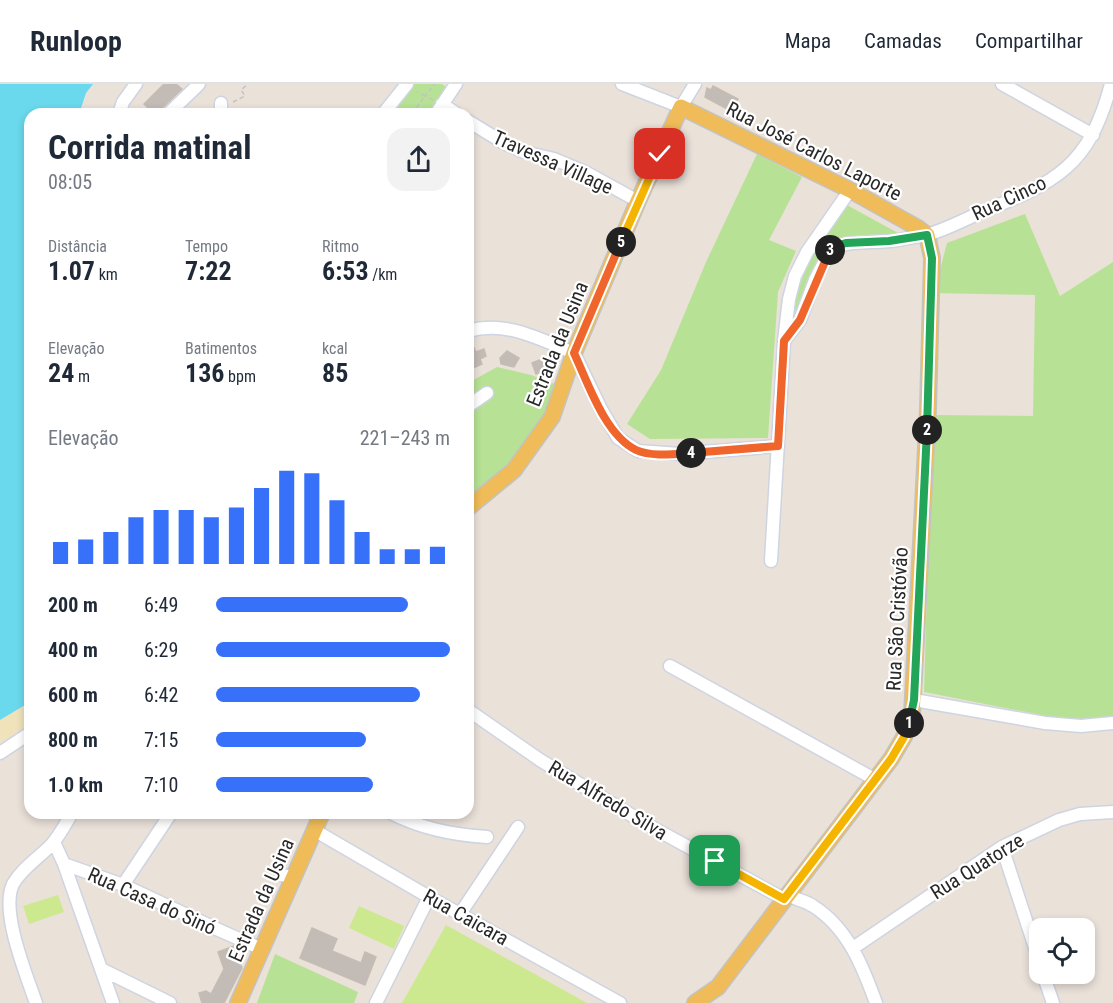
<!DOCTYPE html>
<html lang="pt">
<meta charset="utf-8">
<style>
:root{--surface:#fff;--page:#f2f2f3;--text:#1f2937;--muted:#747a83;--line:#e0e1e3;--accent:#3871f9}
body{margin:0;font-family:"Roboto Condensed",sans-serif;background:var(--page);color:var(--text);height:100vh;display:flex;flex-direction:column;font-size:22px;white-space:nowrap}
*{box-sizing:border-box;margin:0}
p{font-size:20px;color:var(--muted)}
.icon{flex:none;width:33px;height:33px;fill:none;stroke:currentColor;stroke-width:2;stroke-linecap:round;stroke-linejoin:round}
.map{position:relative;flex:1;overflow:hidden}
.drawer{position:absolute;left:24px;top:24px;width:450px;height:711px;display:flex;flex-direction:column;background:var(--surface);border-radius:18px;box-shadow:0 3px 9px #0003}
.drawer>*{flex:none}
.fabs{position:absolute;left:1029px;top:834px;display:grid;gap:12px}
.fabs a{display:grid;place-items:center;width:66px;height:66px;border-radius:12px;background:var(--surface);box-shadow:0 3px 9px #0003;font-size:30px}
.pin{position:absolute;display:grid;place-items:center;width:51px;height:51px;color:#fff;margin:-26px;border-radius:12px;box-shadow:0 3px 9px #0006}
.km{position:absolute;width:30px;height:30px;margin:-15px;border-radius:50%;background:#222;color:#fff;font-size:16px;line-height:30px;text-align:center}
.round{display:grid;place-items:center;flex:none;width:63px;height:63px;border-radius:18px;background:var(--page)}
.headline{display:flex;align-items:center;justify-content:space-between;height:102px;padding:0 24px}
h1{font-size:33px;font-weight:700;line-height:45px}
.metrics{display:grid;grid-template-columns:repeat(3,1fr);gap:9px;height:102px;padding:6px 24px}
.metrics div{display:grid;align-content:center}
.metrics b{font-size:26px;font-weight:700}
.metrics small{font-size:16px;font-weight:400}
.metrics p{font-size:16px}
.chart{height:168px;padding:12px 24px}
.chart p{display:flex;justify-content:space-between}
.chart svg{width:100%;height:108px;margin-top:6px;stroke:var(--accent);stroke-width:6}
ul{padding:0 24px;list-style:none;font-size:20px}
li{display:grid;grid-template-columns:96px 72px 1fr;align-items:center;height:45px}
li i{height:15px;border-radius:8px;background:var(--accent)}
header{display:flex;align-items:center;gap:36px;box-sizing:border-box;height:84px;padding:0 30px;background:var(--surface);border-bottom:2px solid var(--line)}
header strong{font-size:28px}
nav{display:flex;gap:33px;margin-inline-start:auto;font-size:21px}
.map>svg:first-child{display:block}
.green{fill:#b7e295}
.sand{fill:#f0e2bb}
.pitch{fill:#cde990}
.water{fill:#6bd9ed}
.building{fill:#c3bbb6;stroke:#c5bdb3;stroke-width:1.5}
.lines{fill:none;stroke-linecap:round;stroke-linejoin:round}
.minor-casing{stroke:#ced4e1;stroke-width:15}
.major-casing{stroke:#c3c3c3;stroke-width:18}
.path{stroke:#c3c3c3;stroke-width:1.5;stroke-dasharray:4.5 3;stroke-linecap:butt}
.minor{stroke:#fff;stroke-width:12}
.major{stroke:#efbc59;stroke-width:15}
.split-1-casing{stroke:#fff;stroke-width:12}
.split-2-casing{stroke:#fff;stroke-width:12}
.split-3-casing{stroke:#fff;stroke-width:12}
.split-4-casing{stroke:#fff;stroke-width:12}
.split-5-casing{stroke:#fff;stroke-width:12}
.split-6-casing{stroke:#fff;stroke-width:12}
.split-1{stroke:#f5b400;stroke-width:8}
.split-2{stroke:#22a559;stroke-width:8}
.split-3{stroke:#22a559;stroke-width:8}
.split-4{stroke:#f0652b;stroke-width:8}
.split-5{stroke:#f0652b;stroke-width:8}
.split-6{stroke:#f5b400;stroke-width:8}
.labels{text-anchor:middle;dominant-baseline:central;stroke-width:4.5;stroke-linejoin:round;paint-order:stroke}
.street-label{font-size:20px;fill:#282828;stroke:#fff}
</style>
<header>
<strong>Runloop</strong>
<nav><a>Mapa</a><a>Camadas</a><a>Compartilhar</a></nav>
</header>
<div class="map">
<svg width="1113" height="919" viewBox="0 0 1113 919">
<rect width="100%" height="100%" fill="#eae1d9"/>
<path class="green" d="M412 0H442L450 6 435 30H390Z
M757 70 802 93 769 156 796 167 778 208 768 354 650 355 627 340 661 286 706 178Z
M847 121 898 149 886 154 834 156C823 167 815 182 809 196 801 212 800 230 789 244L794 217 811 171Z
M1025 130 1060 212 1113 178V645L924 608 932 331 1033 332 1035 211 934 209 947 159Z
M497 283 531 291 555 300 544 330 507 383 468 414V299Z
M275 870 358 908 354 919H257Z"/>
<path class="sand" d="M30 618V641L0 658V636Z"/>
<path class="pitch" d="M58 811 64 828 29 840 23 822Z
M359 822 404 842 394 865 349 844Z
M446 841 587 919H402Z"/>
<path class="water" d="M0 0H93L86 9 79 30H30V618L0 636Z"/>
<path class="building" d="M164 0H176L182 5 162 24 160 30H154L144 20Z
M713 2 738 15 733 26H729L705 13 707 4 711 6Z
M474 264 476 268 484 265 486 272 480 275 482 280 473 284 471 278 468 279V266Z
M507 267 519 274 514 283 501 280 500 274Z
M539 276 552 284 536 290 532 279Z
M312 844 337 855 332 867 361 879 365 868 376 873 365 901 300 874Z
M234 862 242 884 224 919H202L199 909 206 907 211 910 224 885 218 868Z"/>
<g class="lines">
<g class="minor-casing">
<path id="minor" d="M622 0 681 23 695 0
M1002 0 1093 51
M221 19V30
M442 20 457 30
M119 30 123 18 136 0
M168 30 199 0
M383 30 407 0
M436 30 456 0
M468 37 504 59 524 68 554 75 587 89 638 117
M468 247C506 236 539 255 574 269L601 325 618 354 638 367 680 370 778 362
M784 257 800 236 815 196 831 165C849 156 870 159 890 157 901 156 911 153 922 152 942 148 963 136 982 128 1056 98 1089 83 1111 0
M468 322 487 309
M771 477 784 257 789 215 795 192 807 168 850 106
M670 582 876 696
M914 616 1045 639 1081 642 1113 639
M468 626 540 676 646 740 784 815
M0 669 30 649
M391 729C422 745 453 751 487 753
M314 746 429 813 620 919
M54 758 64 780 123 801 221 847 262 865
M1002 763 1040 879
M64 780 113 919
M281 791 294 793
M123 801 171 729
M787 811C795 815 806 817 813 822 848 844 863 883 876 919
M460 830 518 743
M853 864 1002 763 1059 736 1080 730 1113 728
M101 885 170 919
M1043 890 1053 919
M36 919C26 890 0 827 13 800 22 784 40 773 52 760 60 751 66 739 72 729
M376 919 429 813"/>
</g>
<g class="major-casing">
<path id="major" d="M468 424 514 386 552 333 574 269 638 117 681 23 850 106 918 144 927 151 932 174 928 325 912 631 904 653 891 675 718 903 695 919
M238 919 322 729"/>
</g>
<path class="path" d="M433 16 425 12 435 0
M233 18 245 12 241 6 248 0
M412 30 425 12 417 8"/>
<use href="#minor" class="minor"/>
<use href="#major" class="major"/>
</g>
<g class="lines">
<g class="split-1-casing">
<path id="split-1" d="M715 777 784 815 891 675 904 653 909 639"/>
</g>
<g class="split-2-casing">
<path id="split-2" d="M909 639 914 616 927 346"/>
</g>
<g class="split-3-casing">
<path id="split-3" d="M830 166 839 161 846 159 889 157 927 151 932 174 927 346"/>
</g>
<g class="split-4-casing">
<path id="split-4" d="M691 369 778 362 784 257 800 236 830 166"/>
</g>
<g class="split-5-casing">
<path id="split-5" d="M621 158 574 269C588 299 605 351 636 366 651 373 675 370 691 369"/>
</g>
<g class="split-6-casing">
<path id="split-6" d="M621 158 660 70"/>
</g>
<use href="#split-1" class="split-1"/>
<use href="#split-2" class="split-2"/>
<use href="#split-3" class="split-3"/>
<use href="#split-4" class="split-4"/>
<use href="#split-5" class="split-5"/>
<use href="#split-6" class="split-6"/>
</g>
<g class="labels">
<g class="street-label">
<text transform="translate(814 67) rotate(27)">Rua José Carlos Laporte</text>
<text transform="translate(553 78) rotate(24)">Travessa Village</text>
<text transform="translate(1009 114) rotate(-25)">Rua Cinco</text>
<text transform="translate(557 260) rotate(-68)">Estrada da Usina</text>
<text transform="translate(897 535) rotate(-87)">Rua São Cristóvão</text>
<text transform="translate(608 716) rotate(31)">Rua Alfredo Silva</text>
<text transform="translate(977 782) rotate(-32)">Rua Quatorze</text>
<text transform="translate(261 816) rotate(-66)">Estrada da Usina</text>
<text transform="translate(152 817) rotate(24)">Rua Casa do Sinó</text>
<text transform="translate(466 833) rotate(29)">Rua Caicara</text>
</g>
</g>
</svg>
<div class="fabs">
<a><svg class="icon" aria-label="locate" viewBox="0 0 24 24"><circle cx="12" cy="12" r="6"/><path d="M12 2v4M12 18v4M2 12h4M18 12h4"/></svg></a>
</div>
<div class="pin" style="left:715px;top:777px;background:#1e9e55"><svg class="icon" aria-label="arrive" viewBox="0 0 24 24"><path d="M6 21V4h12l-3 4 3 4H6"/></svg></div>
<div class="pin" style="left:660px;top:70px;background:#d93025"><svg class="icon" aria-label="check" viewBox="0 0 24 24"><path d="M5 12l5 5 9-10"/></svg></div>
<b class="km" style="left:909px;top:639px">1</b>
<b class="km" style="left:927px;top:346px">2</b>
<b class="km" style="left:830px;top:166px">3</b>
<b class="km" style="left:691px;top:369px">4</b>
<b class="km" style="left:621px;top:158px">5</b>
<section class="drawer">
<div class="headline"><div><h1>Corrida matinal</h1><p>08:05</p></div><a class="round"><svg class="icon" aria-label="share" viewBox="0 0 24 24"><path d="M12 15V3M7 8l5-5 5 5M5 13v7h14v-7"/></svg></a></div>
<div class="metrics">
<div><p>Distância</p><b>1.07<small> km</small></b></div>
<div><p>Tempo</p><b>7:22</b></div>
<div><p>Ritmo</p><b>6:53<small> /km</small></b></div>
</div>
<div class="metrics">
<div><p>Elevação</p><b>24<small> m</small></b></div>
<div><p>Batimentos</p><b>136<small> bpm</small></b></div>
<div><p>kcal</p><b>85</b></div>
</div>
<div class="chart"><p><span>Elevação</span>221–243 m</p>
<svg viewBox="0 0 160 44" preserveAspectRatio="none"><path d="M5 44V35M15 44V34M25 44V31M35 44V25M45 44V22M55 44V22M65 44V25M75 44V21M85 44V13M95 44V6M105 44V7M115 44V18M125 44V31M135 44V38M145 44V38M155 44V37"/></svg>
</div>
<ul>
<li><b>200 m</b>6:49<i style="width:82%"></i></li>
<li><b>400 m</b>6:29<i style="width:100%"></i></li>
<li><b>600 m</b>6:42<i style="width:87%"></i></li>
<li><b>800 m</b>7:15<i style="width:64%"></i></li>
<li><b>1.0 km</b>7:10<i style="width:67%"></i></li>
</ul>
</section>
</div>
